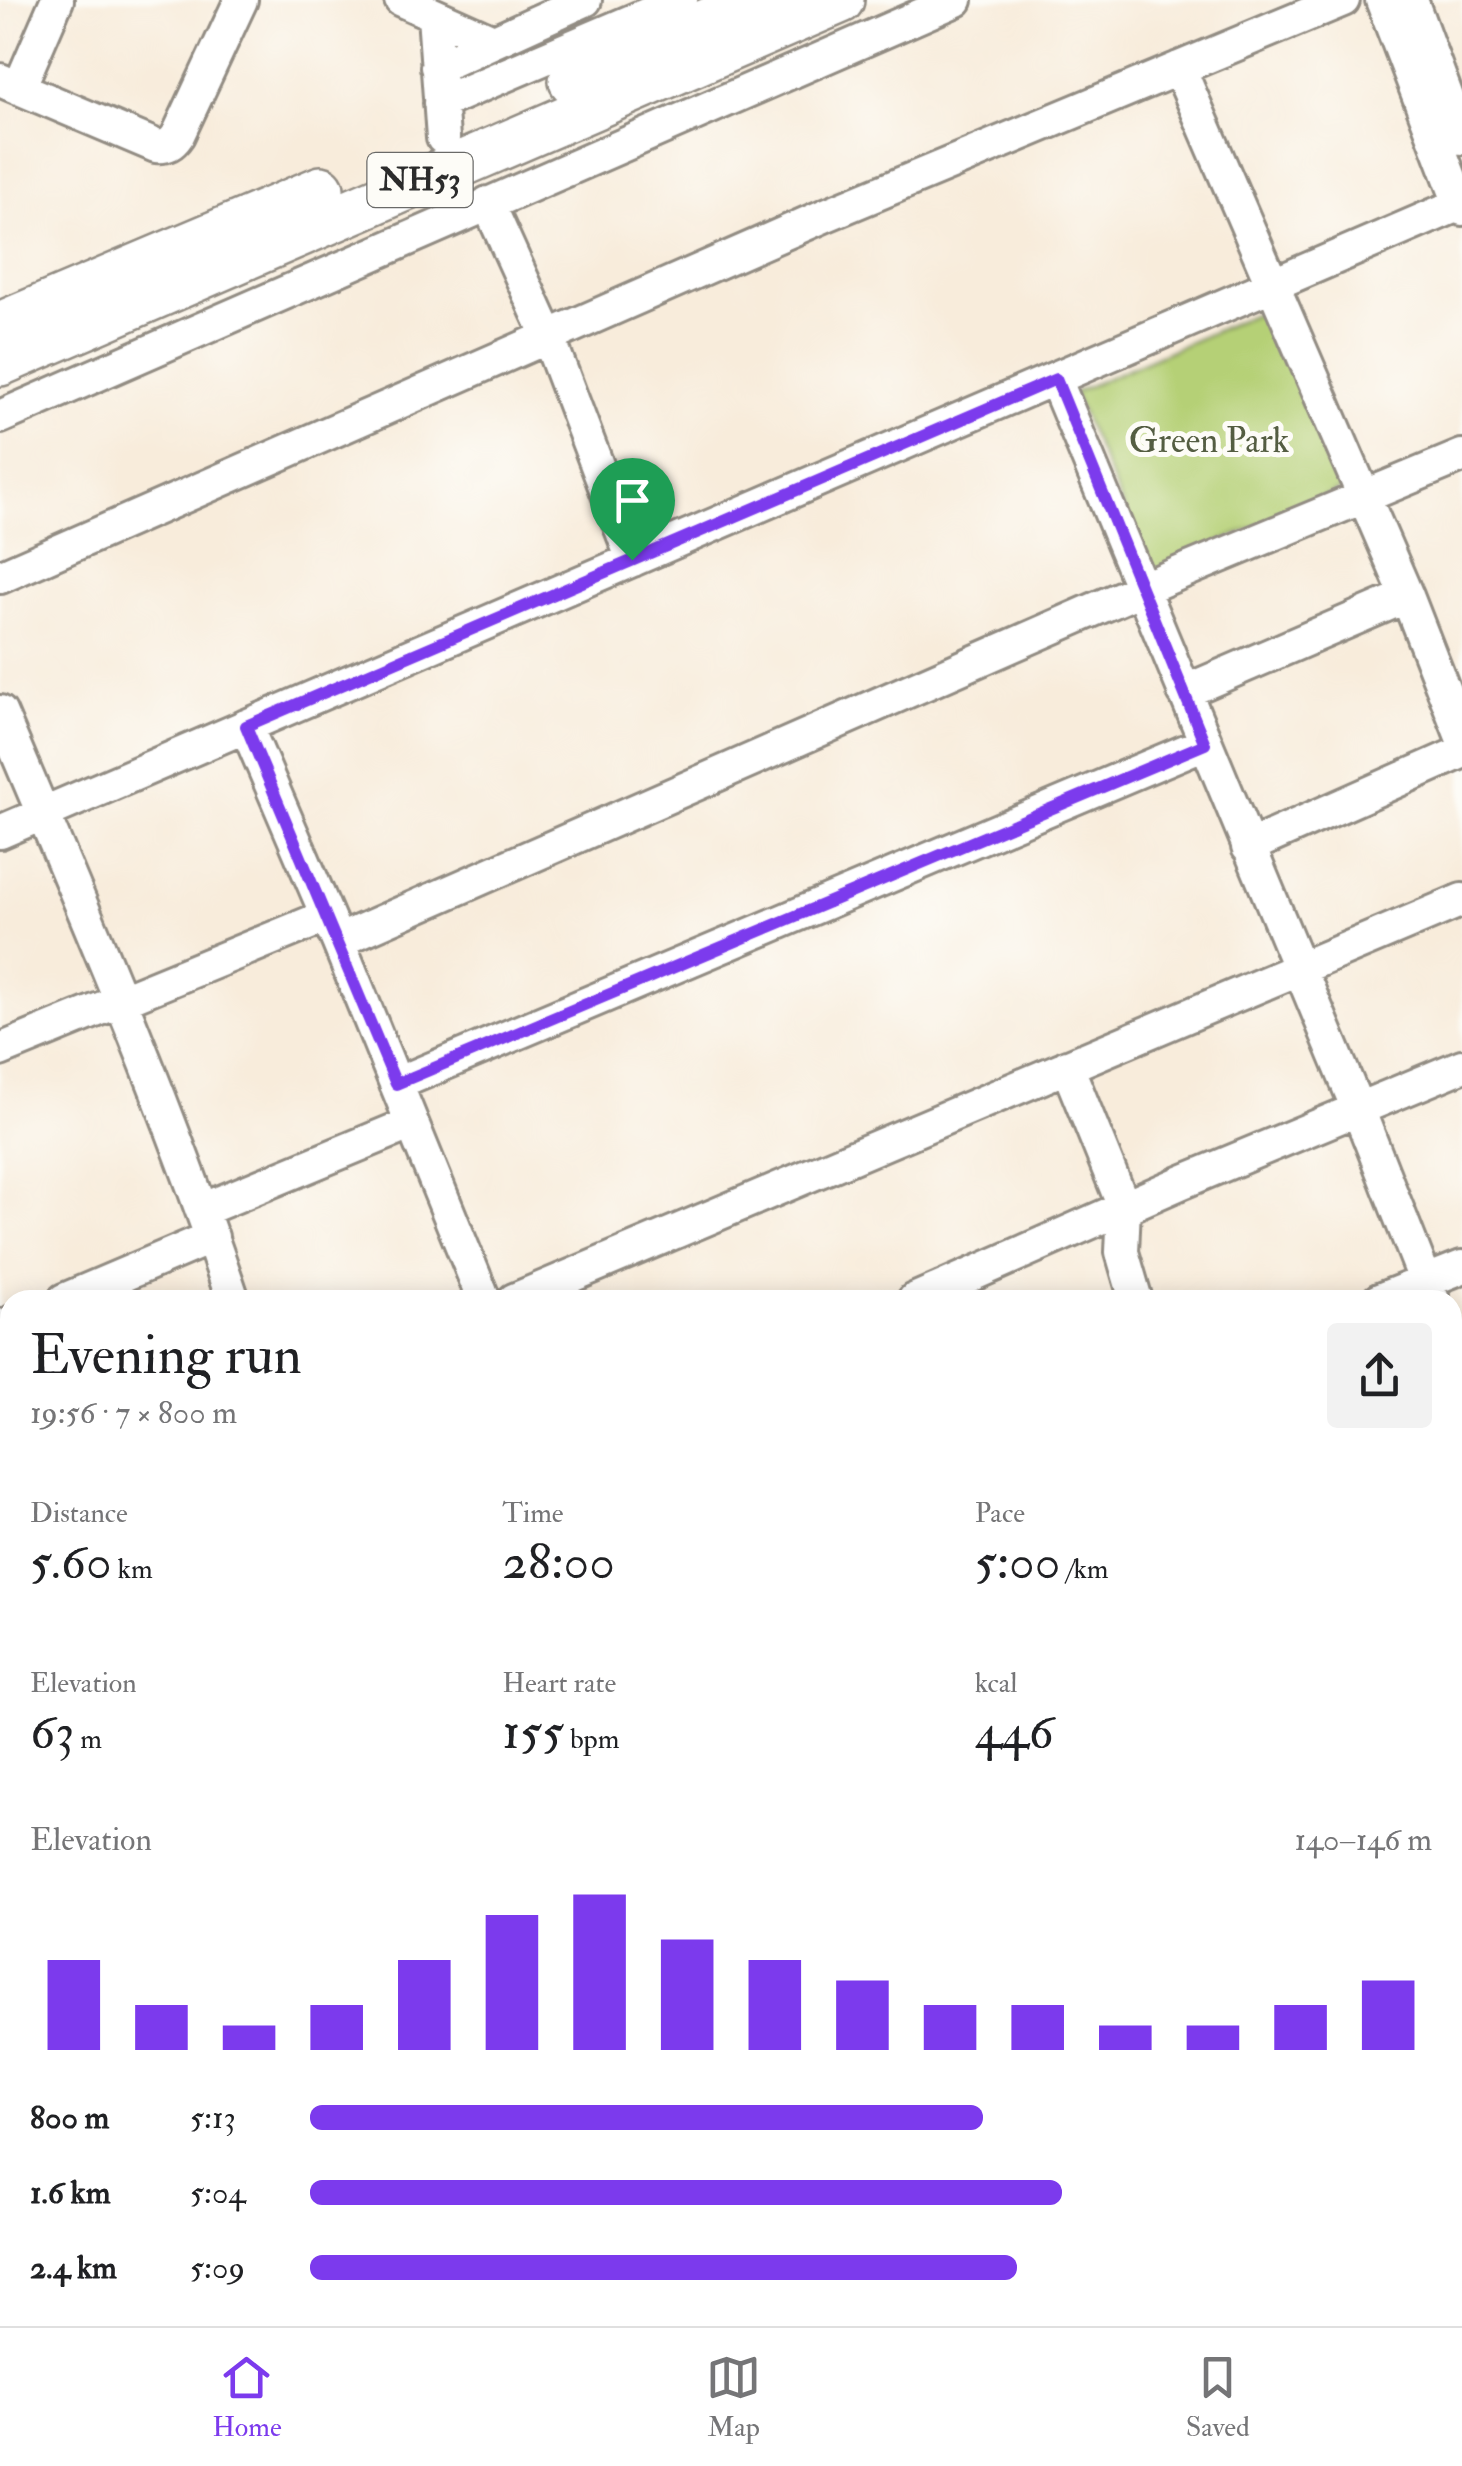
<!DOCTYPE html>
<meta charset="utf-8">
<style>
:root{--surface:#fff;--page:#f2f2f2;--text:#202124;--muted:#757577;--line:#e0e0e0;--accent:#7c3aed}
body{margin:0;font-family:"IM FELL Double Pica",serif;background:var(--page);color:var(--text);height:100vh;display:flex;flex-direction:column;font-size:38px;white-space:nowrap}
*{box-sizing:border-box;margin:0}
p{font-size:32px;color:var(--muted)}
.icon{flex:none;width:55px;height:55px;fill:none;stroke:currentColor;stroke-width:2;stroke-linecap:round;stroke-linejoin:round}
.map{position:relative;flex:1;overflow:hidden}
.panel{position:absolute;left:0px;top:1290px;width:1462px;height:1038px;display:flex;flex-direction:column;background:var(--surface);border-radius:30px 30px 0 0;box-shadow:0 5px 25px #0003}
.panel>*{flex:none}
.pin{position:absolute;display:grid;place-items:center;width:85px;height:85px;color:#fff;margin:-102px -42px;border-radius:50% 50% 50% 0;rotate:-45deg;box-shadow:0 0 10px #0007}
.pin .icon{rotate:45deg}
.round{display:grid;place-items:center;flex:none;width:105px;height:105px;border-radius:10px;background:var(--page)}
.headline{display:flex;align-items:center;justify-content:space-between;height:170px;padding:0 30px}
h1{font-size:55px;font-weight:600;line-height:75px}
.stats{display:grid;grid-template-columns:repeat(3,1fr);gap:15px;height:170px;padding:10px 30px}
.stats div{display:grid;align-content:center}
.stats b{font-size:50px;font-weight:600}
.stats small{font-size:28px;font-weight:400}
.stats p{font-size:28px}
.chart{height:280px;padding:20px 30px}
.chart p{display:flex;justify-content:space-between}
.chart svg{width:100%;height:180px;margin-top:10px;stroke:var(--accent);stroke-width:6}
ul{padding:0 30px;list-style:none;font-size:32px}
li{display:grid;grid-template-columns:160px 120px 1fr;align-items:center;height:75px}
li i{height:25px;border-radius:12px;background:var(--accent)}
.menu{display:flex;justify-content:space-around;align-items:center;height:140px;border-top:2px solid var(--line);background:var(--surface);font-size:28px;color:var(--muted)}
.menu a{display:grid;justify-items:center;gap:5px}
.menu .current{color:var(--accent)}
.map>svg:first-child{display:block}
.green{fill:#b5d076;stroke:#707e50;stroke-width:2.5}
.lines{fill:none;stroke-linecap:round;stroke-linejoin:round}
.minor-casing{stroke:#928c83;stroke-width:38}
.highway-casing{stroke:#928c83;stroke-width:50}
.minor{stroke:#fff;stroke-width:32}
.highway{stroke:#fff;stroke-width:45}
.route-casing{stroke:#fff;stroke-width:20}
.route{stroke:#7c3aed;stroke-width:12}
.labels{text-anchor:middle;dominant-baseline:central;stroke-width:10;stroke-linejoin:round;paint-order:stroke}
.shield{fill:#fdfcf7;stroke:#6a6a68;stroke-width:2.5}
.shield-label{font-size:32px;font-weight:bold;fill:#2b2b2b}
.park-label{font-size:35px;fill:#545d42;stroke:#fdfcf7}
</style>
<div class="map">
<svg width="1462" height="2326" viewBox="0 0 1462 2326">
<rect width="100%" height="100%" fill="#fdfcf7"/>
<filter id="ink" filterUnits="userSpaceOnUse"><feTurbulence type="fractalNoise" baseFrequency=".01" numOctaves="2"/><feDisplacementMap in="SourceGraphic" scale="20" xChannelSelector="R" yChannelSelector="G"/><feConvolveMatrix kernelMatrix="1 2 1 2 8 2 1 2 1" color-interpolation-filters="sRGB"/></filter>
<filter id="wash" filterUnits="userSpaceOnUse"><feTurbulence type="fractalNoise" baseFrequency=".0048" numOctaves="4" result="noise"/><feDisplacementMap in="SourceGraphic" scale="40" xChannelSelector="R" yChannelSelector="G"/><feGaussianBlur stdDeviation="2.25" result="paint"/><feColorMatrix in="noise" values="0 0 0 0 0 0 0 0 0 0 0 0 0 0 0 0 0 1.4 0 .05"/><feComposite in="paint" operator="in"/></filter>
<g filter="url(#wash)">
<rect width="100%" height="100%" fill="#f8ecdb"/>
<path class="green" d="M1266 309 1344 488 1152 572 1073 393Z"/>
</g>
<g filter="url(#ink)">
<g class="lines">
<g class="minor-casing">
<path id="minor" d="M401 0 493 41
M1382 0 1462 209
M1411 0 1462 138
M434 16 443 138
M437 67 585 0
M1179 68 1407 596 1462 737
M0 80 156 146C167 147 172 144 178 135L241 0
M19 88 57 0
M440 103 681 0
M488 203 548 336 633 560
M1055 379 1358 1109 1433 1300
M0 417 956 0
M0 577 826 215 1343 0
M1184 692 1407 596
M0 712C82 906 166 1100 233 1300
M246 726 338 941 484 1300
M0 832 1460 204
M1248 847 1462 752
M338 941 1141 589 1462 456
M0 1050 327 916
M1067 1066 1124 1207 1122 1252 1136 1300
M396 1084 1205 743
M202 1210 412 1123
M64 1300 212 1237
M514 1300 1462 900
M914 1300 1180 1183 1462 1066
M1379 1300 1462 1267
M0 1328 10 1323
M1452 1354 1462 1381
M1452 1444 1462 1440
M0 1526 10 1522
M0 1557 10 1580
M1452 1625 1462 1621
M0 1680 10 1676
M0 1756 10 1752
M1452 1795 1462 1792
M0 1830 10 1825
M0 1955 10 1950
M0 2131 10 2127
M1452 2137 1462 2133
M290 2318 293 2326
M597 2318 599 2326
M765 2318 768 2326
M957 2318 960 2326
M1104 2318 1107 2326
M1253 2318 1257 2326
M27 2326 46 2318
M417 2326 436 2318
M1024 2326 1043 2318
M1445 2326 1462 2317"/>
</g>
<g class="highway-casing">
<path id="highway" d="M572 81 757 0
M0 325 321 189
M0 363 841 0"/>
</g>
<use href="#minor" class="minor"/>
<use href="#highway" class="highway"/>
</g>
</g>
<g class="lines" filter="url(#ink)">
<g class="route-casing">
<path id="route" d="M1056 379 1205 744 396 1084 246 726Z"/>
</g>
<use href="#route" class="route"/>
</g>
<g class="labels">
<rect class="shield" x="367.5" y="153" width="105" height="54" rx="8"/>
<g class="shield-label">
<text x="420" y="180">NH53</text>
</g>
<g class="park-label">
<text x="1209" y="441">Green Park</text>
</g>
</g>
</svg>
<div class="pin" style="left:632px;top:560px;background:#1e9e55"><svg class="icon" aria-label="arrive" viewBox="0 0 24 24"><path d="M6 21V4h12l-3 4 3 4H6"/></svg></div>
<section class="panel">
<div class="headline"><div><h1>Evening run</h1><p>19:56 · 7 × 800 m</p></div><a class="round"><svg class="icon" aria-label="share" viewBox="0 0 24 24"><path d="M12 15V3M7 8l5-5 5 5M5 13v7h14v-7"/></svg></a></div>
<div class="stats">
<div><p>Distance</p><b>5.60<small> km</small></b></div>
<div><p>Time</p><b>28:00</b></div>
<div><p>Pace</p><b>5:00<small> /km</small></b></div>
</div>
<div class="stats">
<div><p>Elevation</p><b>63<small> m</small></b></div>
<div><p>Heart rate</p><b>155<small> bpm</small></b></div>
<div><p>kcal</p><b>446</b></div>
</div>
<div class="chart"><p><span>Elevation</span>140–146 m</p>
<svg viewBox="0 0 160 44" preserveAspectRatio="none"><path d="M5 44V22M15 44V33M25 44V38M35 44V33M45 44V22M55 44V11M65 44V6M75 44V17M85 44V22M95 44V27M105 44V33M115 44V33M125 44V38M135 44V38M145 44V33M155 44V27"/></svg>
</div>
<ul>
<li><b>800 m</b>5:13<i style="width:60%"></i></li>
<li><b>1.6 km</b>5:04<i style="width:67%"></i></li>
<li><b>2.4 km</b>5:09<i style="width:63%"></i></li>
</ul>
</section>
</div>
<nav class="menu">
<a class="current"><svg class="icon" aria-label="home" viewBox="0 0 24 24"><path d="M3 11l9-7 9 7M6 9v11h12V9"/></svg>Home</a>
<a><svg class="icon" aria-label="map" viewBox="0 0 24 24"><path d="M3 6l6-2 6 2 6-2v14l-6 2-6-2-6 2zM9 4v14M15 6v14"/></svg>Map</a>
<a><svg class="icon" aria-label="saved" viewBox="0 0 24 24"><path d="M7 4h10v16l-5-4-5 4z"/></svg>Saved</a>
</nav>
